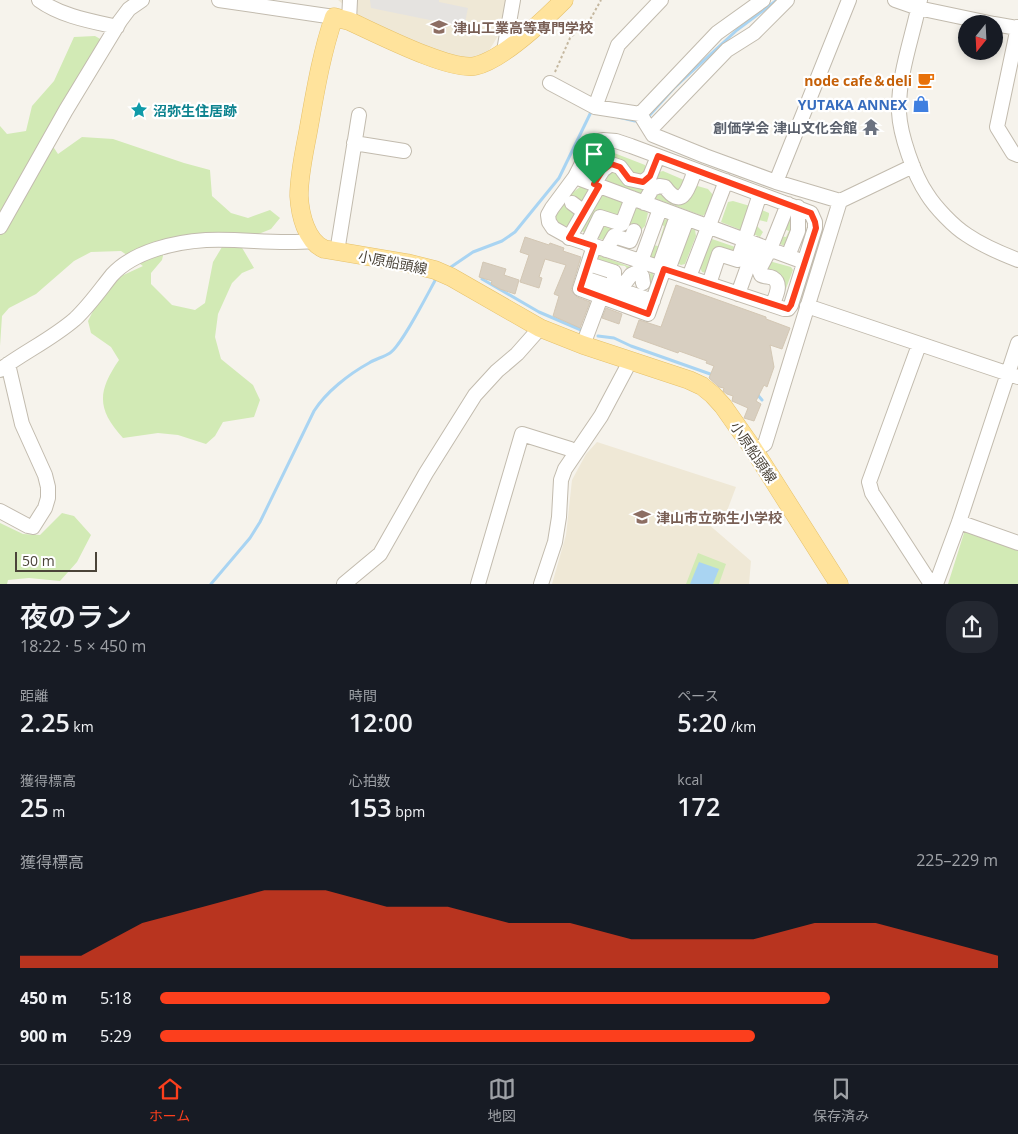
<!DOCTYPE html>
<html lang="ja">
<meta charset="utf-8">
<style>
:root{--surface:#171b24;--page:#242831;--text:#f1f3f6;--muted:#9ea1a6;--line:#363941;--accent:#fc3f1d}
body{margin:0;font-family:"Open Sans","Noto Sans JP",sans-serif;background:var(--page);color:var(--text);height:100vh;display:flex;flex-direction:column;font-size:19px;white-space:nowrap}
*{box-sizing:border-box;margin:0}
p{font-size:16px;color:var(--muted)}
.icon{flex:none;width:28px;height:28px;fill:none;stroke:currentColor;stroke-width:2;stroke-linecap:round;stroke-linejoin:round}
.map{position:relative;height:584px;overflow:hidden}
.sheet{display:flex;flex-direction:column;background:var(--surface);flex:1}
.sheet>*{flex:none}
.needle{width:32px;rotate:198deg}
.fabs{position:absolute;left:958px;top:15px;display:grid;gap:10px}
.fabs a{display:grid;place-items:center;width:45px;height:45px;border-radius:50%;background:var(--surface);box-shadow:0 2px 8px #0003;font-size:25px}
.scale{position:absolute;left:15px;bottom:12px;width:82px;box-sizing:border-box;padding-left:5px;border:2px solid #4b4439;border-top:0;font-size:14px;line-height:18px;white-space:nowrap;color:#4b4439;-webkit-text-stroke:4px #fff;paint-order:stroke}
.pin{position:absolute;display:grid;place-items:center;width:42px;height:42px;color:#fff;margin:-51px -21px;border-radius:50% 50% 50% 0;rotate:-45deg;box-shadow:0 0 5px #0007}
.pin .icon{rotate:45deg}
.round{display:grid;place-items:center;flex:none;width:52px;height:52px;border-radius:20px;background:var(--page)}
.summary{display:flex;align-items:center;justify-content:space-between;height:85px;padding:0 20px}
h1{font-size:28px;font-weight:600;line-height:38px}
.metrics{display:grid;grid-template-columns:repeat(3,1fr);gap:8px;height:85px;padding:5px 20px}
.metrics div{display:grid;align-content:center}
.metrics b{font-size:25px;font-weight:600}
.metrics small{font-size:14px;font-weight:400}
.metrics p{font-size:14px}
.chart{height:140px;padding:10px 20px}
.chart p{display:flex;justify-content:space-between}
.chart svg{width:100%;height:90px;margin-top:5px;fill:var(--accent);opacity:.7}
ul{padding:0 20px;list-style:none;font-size:16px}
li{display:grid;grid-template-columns:80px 60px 1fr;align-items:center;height:38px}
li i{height:12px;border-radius:6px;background:var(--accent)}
.dock{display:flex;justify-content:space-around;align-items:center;height:70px;border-top:1px solid var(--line);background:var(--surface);font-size:14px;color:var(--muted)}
.dock a{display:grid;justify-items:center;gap:2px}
.dock .selected{color:var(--accent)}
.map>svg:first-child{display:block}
.education{fill:#efe8d6}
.green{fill:#d2eab5}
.parking{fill:#e5e3e0}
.water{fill:#a9d4f2}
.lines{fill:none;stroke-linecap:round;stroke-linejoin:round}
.stream{stroke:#a9d4f2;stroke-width:3}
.building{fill:#d8cfc1;stroke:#d3c7b4}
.minor-casing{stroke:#c2bbae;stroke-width:16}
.major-casing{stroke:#e6c16a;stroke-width:19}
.path{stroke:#c4b79f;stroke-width:2;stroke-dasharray:2.5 2.5;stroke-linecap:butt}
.minor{stroke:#fff;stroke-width:14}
.major{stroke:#ffe39c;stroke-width:18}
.route-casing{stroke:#fff;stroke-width:10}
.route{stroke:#fc3f1d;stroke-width:6}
.labels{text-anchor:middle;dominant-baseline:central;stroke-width:4.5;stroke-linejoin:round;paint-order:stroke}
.education-label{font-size:14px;font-weight:bold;fill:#785e54;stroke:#fff;text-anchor:start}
.food-label{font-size:14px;font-weight:bold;fill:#c56008;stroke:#fff;text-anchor:end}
.shop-label{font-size:14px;font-weight:bold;fill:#366cbe;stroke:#fff;text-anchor:end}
.culture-label{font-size:14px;font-weight:bold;fill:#0d838f;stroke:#fff;text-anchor:start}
.worship-label{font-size:14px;font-weight:bold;fill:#5b616d;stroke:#fff;text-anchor:end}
.street-label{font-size:14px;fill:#4b4439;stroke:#fff}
</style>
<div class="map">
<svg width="1018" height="584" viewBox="0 0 1018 584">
<rect width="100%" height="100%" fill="#f6f3ec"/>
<path class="education" d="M338 0H509L501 31 490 49 483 55 476 59 458 60 363 21Z
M597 442 736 487 727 511 707 523 751 561 749 584H552L566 535 572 480 586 454Z"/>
<path class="green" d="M95 36 111 45 52 145 58 154 82 137 113 139 184 163 210 170 212 196 231 213 248 218 270 210 280 218 271 229 256 235 166 243 162 260 151 273V284L172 305 195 310 205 303 213 262 222 247 241 246 254 268 242 273 232 283 218 314 215 337 221 359 253 385 260 400 254 417 223 422 215 436 206 444 178 435 158 433 123 438C97 409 97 392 119 360L111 347 91 333 88 321 101 295 117 278 143 266 121 251 91 252 74 261 36 294 9 308 2 316 0 346V126L7 134 26 131 32 106 54 81 74 37Z
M609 151 645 165 647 172 636 179 627 168 594 175C577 169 598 152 609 151Z
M612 168 626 181 663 171 684 180 685 184 683 193 671 192 642 194 607 181 605 178Z
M694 185 708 189 713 195 707 212 703 216 654 198 659 189 671 198Z
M580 187H584L589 192 571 225C564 228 557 223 554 216 560 204 570 194 580 187Z
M601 195 622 202 625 206 617 218 597 211 589 231 583 232 581 230Z
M733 201 750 206 741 230 721 222 728 202Z
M637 207 648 213 645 226 642 229 630 226 628 229V232L607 241 597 238 602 222 625 230 634 208Z
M762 210 769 213V215L767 222 759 220 757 226 763 232 760 237 753 234Z
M787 218 793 220 792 227 785 246 777 243 780 236 786 237 789 231 784 229Z
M668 219 670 221 655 258H652L650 255 653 245 658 246 664 226 660 224 662 220Z
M688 228 695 230 696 236 685 264 681 265 675 262Z
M712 239 738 248 734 255 707 273 702 272 700 267Z
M598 255 650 274 651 272 653 273V280L650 281 630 272 625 266 595 262Z
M769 261 791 267 793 270 782 299 766 273 765 265Z
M62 513 74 516 91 535 77 562 60 581 29 578 8 580 7 584H0V523L23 534 40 535Z
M968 531 1018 547V584H948L964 533Z
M698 553 726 564 719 584H686Z"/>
<path class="parking" d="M370 0H439V2L468 8 464 27 371 8Z"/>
<path class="water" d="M699 562 719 569 713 584H690Z"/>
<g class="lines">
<path class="stream" d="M618 117 635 121 639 120
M648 117 674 88 737 30 777 0
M448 269 473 252 502 241 515 232 559 178 591 112H593
M482 279 539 312 581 330
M598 336 614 338 631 346 713 375
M756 393 762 400
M211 584 250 538 260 522 314 411C326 392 349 374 369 363 375 359 384 357 390 353 402 345 428 293 437 277"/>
</g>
<path class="building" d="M525 237 549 245 550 243 564 248 563 251 581 257 571 290 577 297 590 302 580 328 553 316 559 296 554 294 566 265 545 259 539 277 542 278 539 288 520 282 529 255 520 252Z
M483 262 506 269 504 275 519 280 515 294 500 289 491 284 492 281 479 277Z
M676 285 766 317V319L790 328 782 349 770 345 774 367 767 387 764 385 756 401 761 404 754 421 744 418 748 408 732 401 733 396 727 394 723 391 724 388 719 387 709 378 714 366 706 363 707 361 679 351 678 353 633 337 639 320 661 327Z
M606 308 622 314 619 324 602 318Z"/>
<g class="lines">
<g class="minor-casing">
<path id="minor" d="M39 0C61 16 90 21 117 27
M219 0 334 17
M661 0 618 45 595 107 640 114 653 135 705 156 776 182 840 201 913 166
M895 0 918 8 994 24
M920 0C913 36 898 74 899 112 900 135 914 175 927 194 935 207 954 227 967 235 983 246 1000 253 1018 260
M349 21 350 0
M994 24 1018 28
M1018 27 997 127 1013 153 1018 155
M504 51 513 0
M550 83 595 107
M640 114 717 33 763 0
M650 130 727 50 754 33 787 0
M603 140 616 141 631 146 811 213 815 222V228L791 305 788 309H784L571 238 553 228 549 222 548 215 552 208 575 177 593 142Z
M354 143 404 151
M575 177 804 262
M776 182 849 0
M594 184 603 170 611 164 620 167 629 179 643 182 650 176 658 156
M572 203 584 212
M644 203 652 189 659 186 665 187C683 212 689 186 695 170
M0 227 66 110 120 21 129 9 142 0
M569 238 599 186
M587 244 600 217 622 224 632 198
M594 246 580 289 648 314 664 269
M606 250 614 236 630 241 634 231
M337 252 359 115
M788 256 798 231V207
M641 261 660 209
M589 264 614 272
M659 267 677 216
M668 270 687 219
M614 272V279L617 282 625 283 631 275 635 273 642 276 643 283
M689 277 726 181
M584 278 653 301
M709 284 719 254 738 260 760 194
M738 294 756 244
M772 305C775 298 783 284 773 278 769 276 765 277 761 275L759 270 770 249 788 204
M807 306 1018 377
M583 345 601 297
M919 345 869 482 872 493 931 584
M0 370C24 352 52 339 75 319 89 306 100 290 112 275 134 251 175 242 206 240 242 238 277 245 312 241
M754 450 765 444 840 201
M0 511 28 526 33 527 45 508 48 498V487L45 475 22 424 8 364
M959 522 1018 543
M344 584 380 554 426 473 475 395 497 371 517 354 540 328
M478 584 522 434 570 449 575 452
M541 584 555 542 559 517 561 480 565 469 601 416 626 369 628 360
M936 584 959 522 1018 343"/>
</g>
<g class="major-casing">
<path id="major" d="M564 0C544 20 503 60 475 66 449 71 376 33 349 21L334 17C321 55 315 93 308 132 304 153 299 175 299 196 300 214 306 241 324 249L407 263 435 270 451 277 540 328 583 345 689 380 702 386 713 395 723 406 754 450 839 584"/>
</g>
<path class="path" d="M555 72 570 38 591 18 601 0"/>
<use href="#minor" class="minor"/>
<use href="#major" class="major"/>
</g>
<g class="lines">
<g class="route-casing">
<path id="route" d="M658 156 811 213 815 222 816 228 791 305 788 309 664 269 648 314 580 289 594 246 569 238 599 186 594 184 603 170 611 164 620 167 629 179 643 182 650 176Z"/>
</g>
<use href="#route" class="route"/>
</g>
<defs>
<g id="university-bare" transform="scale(1.35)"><path d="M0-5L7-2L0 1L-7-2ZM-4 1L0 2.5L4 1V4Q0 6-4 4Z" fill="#8d6e63" stroke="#fff" stroke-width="2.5" paint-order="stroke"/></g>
<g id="cafe-bare" transform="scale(1.35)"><path d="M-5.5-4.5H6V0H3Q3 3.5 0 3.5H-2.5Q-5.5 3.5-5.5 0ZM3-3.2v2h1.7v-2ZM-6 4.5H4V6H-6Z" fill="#e8710a" stroke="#fff" stroke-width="2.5" paint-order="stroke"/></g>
<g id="shop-bare" transform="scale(1.35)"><path d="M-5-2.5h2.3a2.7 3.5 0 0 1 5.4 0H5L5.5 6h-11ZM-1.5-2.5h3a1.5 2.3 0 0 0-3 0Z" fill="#3f7fe0" stroke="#fff" stroke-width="2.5" paint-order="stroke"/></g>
<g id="sight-bare" transform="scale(1.35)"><path d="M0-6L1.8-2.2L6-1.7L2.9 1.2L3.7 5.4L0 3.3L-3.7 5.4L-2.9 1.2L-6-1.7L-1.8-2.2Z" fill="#0f9aa8" stroke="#fff" stroke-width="2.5" paint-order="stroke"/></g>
<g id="temple-bare" transform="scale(1.35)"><path d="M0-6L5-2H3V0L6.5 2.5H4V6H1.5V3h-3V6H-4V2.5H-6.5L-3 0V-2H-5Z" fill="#6b7280" stroke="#fff" stroke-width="2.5" paint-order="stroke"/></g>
<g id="school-bare" transform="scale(1.35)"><path d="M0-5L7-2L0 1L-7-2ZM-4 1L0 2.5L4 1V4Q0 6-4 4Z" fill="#8d6e63" stroke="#fff" stroke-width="2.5" paint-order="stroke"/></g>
</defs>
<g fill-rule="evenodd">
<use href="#university-bare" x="439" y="27"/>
<use href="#cafe-bare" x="926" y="80"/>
<use href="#shop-bare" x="921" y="104"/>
<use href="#sight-bare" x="139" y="110"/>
<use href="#temple-bare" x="871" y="127"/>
<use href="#school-bare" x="642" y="517"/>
</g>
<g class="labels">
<g class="education-label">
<text x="453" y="27">津山工業高等専門学校</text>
<text x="656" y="517">津山市立弥生小学校</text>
</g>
<g class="food-label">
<text x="912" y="80">node cafe＆deli</text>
</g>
<g class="shop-label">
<text x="907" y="104">YUTAKA ANNEX</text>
</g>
<g class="culture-label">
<text x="153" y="110">沼弥生住居跡</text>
</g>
<g class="worship-label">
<text x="857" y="127">創価学会 津山文化会館</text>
</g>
<g class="street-label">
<text transform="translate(393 262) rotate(11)">小原船頭線</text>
<text transform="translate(754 452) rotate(56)">小原船頭線</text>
</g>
</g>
</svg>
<div class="fabs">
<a><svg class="needle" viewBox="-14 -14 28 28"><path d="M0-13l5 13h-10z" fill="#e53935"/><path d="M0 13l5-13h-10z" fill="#9ea1a6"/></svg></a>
</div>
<div class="scale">50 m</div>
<div class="pin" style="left:594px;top:184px;background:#1e9e55"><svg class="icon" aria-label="arrive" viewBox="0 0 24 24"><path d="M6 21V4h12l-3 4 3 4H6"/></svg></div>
</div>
<section class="sheet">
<div class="summary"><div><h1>夜のラン</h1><p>18:22 · 5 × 450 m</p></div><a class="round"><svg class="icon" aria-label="share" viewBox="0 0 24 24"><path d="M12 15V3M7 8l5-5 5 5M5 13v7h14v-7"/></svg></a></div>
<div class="metrics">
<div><p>距離</p><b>2.25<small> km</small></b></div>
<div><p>時間</p><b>12:00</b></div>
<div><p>ペース</p><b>5:20<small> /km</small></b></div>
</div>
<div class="metrics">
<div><p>獲得標高</p><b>25<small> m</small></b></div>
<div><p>心拍数</p><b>153<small> bpm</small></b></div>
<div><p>kcal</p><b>172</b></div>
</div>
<div class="chart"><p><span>獲得標高</span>225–229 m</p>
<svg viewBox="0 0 160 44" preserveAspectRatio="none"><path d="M0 44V38L10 38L20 22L30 14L40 6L50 6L60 14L70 14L80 22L90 22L100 30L110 30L120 30L130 22L140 22L150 30L160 38V44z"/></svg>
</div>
<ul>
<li><b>450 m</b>5:18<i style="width:80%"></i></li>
<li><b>900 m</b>5:29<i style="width:71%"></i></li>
</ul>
</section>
<nav class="dock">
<a class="selected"><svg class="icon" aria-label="home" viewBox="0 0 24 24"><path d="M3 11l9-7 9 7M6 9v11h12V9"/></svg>ホーム</a>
<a><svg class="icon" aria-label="map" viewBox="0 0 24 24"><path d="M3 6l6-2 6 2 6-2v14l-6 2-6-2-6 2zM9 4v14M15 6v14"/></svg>地図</a>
<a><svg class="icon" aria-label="saved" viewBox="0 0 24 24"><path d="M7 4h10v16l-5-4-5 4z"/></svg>保存済み</a>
</nav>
